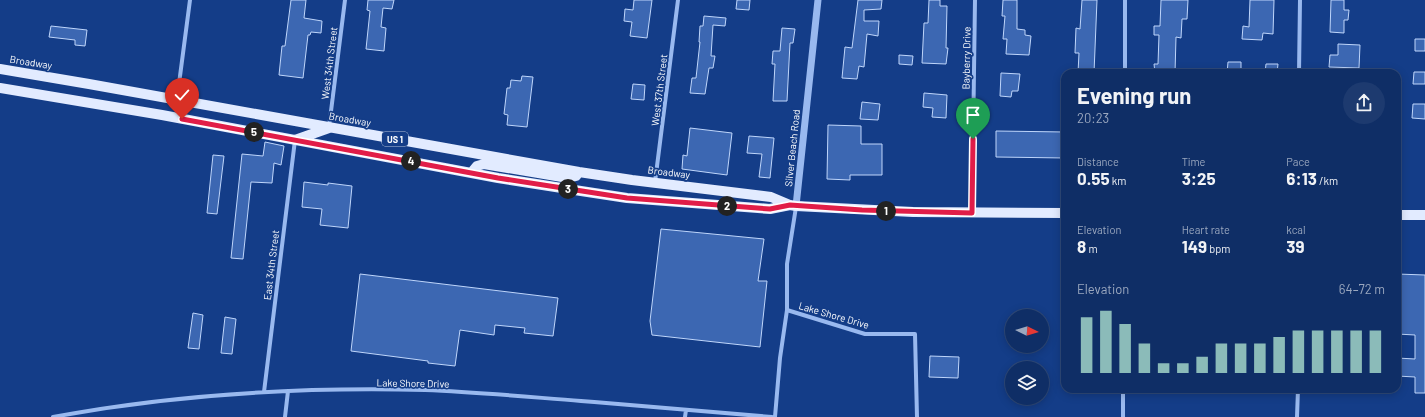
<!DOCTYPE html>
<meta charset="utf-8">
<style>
:root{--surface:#0f2e66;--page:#1d3a6f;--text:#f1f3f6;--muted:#9ba8bf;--line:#2f4a7a;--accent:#8bbbb9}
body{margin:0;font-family:Barlow,sans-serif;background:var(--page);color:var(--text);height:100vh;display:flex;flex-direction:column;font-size:15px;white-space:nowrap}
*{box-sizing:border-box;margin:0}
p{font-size:13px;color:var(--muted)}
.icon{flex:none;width:22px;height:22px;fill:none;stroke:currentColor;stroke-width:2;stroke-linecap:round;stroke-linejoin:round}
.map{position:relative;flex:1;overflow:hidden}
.side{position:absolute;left:1061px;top:69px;width:340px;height:324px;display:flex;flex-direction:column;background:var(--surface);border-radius:12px;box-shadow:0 2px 10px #0003,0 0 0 1px var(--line)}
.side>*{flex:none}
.needle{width:26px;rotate:95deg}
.fabs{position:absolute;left:1005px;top:309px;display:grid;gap:8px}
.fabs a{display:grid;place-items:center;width:44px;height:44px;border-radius:50%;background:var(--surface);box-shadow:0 2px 10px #0003,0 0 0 1px var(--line);font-size:20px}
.pin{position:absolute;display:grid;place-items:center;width:34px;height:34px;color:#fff;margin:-41px -17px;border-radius:50% 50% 50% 0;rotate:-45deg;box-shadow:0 0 4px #0007}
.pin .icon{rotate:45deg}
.km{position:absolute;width:20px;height:20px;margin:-10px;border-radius:50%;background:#222;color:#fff;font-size:11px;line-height:20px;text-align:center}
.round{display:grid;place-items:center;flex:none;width:42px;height:42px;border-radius:21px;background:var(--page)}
.head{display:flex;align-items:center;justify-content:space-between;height:68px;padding:0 16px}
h1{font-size:22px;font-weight:700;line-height:30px}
.stats{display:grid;grid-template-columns:repeat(3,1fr);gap:6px;height:68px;padding:4px 16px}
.stats div{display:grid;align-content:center}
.stats b{font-size:17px;font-weight:700}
.stats small{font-size:11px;font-weight:400}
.stats p{font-size:11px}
.chart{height:112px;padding:8px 16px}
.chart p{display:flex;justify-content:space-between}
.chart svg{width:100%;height:72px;margin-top:4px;stroke:var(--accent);stroke-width:6}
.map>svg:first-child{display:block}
.building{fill:#3c67b2;stroke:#bfd6fb}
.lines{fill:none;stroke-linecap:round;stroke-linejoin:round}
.minor{stroke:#99b9ef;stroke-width:4}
.tertiary{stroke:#99b9ef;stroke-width:7}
.primary{stroke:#e2ebff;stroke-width:10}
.route-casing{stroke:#fff;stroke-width:8}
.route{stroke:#e11d48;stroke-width:5}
.labels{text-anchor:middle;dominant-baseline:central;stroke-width:3.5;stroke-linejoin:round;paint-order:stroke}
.shield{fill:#143d88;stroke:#b8c5db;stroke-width:1}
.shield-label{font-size:9px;font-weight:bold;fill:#fff}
.street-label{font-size:10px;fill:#fff;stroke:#143d88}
</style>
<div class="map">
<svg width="1425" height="417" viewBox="0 0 1425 417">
<rect width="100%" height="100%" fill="#143d88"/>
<path class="building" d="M291 0H306L304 18 322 21 321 33 311 32 310 35H308L303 78 279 75 282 46H285Z
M368 0H394L392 9 383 8 381 27 386 28 384 51 366 49 370 11 367 10Z
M634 0H652L647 38 630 36 632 22 624 21 625 9 633 10Z
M737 0H750L749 10 736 9Z
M858 0H882L881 9 864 10V21H879L878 36 867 34 864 67 859 66 857 79 842 78 845 47 852 48Z
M929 0H940V6H947L946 48H948L946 64 922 63 924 23H928Z
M1003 0H1017V29L1025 30V35L1031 36 1029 55 1006 54 1007 39H1003L1005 16H1002Z
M1082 0H1097L1094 73H1078L1079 53H1075L1076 28 1080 29Z
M1161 0H1188L1187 19H1182L1181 38 1176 37 1175 73H1155L1154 64H1158L1159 35H1154V26H1160Z
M1250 0H1274L1273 34 1263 33 1262 40 1242 39 1243 26 1249 27Z
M1331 0H1344V10H1349L1348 20H1344V33L1330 32Z
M704 16 726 18 725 26 713 25 711 56H715L713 68H709L705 94 690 93 692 78H696L700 42H699L700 26H703Z
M51 26 87 30 85 46 75 45V40L49 37Z
M782 28 795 29 793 43H790L787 101H773L775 64H772L773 51H780Z
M1415 39H1425V51H1415Z
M1338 44 1360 45 1359 68 1329 67 1330 55H1338Z
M899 55 913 56 912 65 899 64Z
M1228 62H1241V73H1227Z
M1266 64H1278L1277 73H1265Z
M1414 72H1425V84H1413Z
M1001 73 1020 74 1018 91H1012L1011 97 1000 96Z
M522 76 533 77 527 127 507 125 508 115 504 114 507 88H510L511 80 521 81Z
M633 84 645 85 644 100 631 99Z
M924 93 947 95 946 118 932 117 933 108 923 107Z
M862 102 880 104 878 120 860 119Z
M1413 104H1425V119L1412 118Z
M828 125 861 126V144H882V175H850V180L827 179Z
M690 128 732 133 727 175 682 169 683 155 687 156Z
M996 131 1065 132V158L996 157Z
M749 136 774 138 770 178 759 177 762 154 747 153Z
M265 142 284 146 281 165 274 163 272 183 251 182 243 259 231 258 242 154 263 156Z
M213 155 224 156 217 214 207 213Z
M304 182 328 185V183L352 186 348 228 320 225 322 209 302 207Z
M661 229 764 239 758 281H767L760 347 652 335 650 321Z
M360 274 558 298 553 336 524 333 525 328 495 325 494 335 460 330 455 366 428 363V361L351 351Z
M1397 274 1425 275V393H1415V377L1397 376V358L1415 359V335L1397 334Z
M193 313 203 315 199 349 188 348Z
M225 317 236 319 232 354 221 353Z
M930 356 959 357 958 378 929 377Z"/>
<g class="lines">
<path class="minor" d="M1125 73V0
M1299 73 1300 0
M177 99 190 0
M329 127 345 0
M655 182 678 0
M972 213 975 0
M787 310 865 334H915L917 417
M1123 389V417
M264 392 295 140
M53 417C175 394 301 387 425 390 477 392 529 397 581 401 645 406 709 412 772 417
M285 417 288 391
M685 417 686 410
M775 417 780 358 787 310V264L796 207
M1297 417 1298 389"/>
<path class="tertiary" d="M796 206 818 0"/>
<path class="primary" d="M0 69 89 84 579 172 632 180 771 197 790 205 796 206 913 212 1065 213
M0 88 162 115 498 178 581 191 627 198 770 209 790 205
M295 140 329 128
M472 172 477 166 484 164 568 178 576 176 579 172
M1397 215H1425"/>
</g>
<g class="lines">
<g class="route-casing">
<path id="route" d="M182 119 498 178 582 191 627 198 770 209 790 205 862 210 972 213 973 139"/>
</g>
<use href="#route" class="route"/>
</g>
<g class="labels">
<rect class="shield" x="382" y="132" width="26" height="14" rx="3"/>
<g class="shield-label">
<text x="395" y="139">US 1</text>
</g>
<g class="street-label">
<text transform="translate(966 58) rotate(-89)">Bayberry Drive</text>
<text transform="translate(31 62) rotate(9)">Broadway</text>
<text transform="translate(329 63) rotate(-83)">West 34th Street</text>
<text transform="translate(659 90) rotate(-83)">West 37th Street</text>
<text transform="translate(350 119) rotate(10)">Broadway</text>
<text transform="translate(792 148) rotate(-84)">Silver Beach Road</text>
<text transform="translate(669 172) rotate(7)">Broadway</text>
<text transform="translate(271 265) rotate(-83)">East 34th Street</text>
<text transform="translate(834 315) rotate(16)">Lake Shore Drive</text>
<text transform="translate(413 383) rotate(1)">Lake Shore Drive</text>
</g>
</g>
</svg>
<div class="fabs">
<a><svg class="needle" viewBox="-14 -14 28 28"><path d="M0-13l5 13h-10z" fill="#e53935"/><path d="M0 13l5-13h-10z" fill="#9ba8bf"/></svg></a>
<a><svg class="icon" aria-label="layers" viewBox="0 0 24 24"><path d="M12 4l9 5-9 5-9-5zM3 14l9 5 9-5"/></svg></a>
</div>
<div class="pin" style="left:973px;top:139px;background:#1e9e55"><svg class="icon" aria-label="arrive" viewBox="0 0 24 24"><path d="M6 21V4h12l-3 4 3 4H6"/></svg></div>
<div class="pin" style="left:182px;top:119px;background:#d93025"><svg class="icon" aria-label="check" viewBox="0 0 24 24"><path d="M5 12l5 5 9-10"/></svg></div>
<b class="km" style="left:886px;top:211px">1</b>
<b class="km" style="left:727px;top:206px">2</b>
<b class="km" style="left:568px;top:189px">3</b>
<b class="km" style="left:411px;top:161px">4</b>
<b class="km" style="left:254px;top:132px">5</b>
<section class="side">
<div class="head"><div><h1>Evening run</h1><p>20:23</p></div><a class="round"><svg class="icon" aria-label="share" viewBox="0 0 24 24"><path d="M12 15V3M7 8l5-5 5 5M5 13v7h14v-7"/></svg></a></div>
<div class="stats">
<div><p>Distance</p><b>0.55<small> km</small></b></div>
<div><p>Time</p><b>3:25</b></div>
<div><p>Pace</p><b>6:13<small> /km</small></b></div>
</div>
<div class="stats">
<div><p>Elevation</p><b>8<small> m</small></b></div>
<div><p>Heart rate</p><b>149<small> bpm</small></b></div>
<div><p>kcal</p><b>39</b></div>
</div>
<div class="chart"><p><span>Elevation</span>64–72 m</p>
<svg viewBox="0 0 160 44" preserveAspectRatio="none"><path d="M5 44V10M15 44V6M25 44V14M35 44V26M45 44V38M55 44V38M65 44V34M75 44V26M85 44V26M95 44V26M105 44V22M115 44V18M125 44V18M135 44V18M145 44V18M155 44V18"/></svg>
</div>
</section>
</div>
